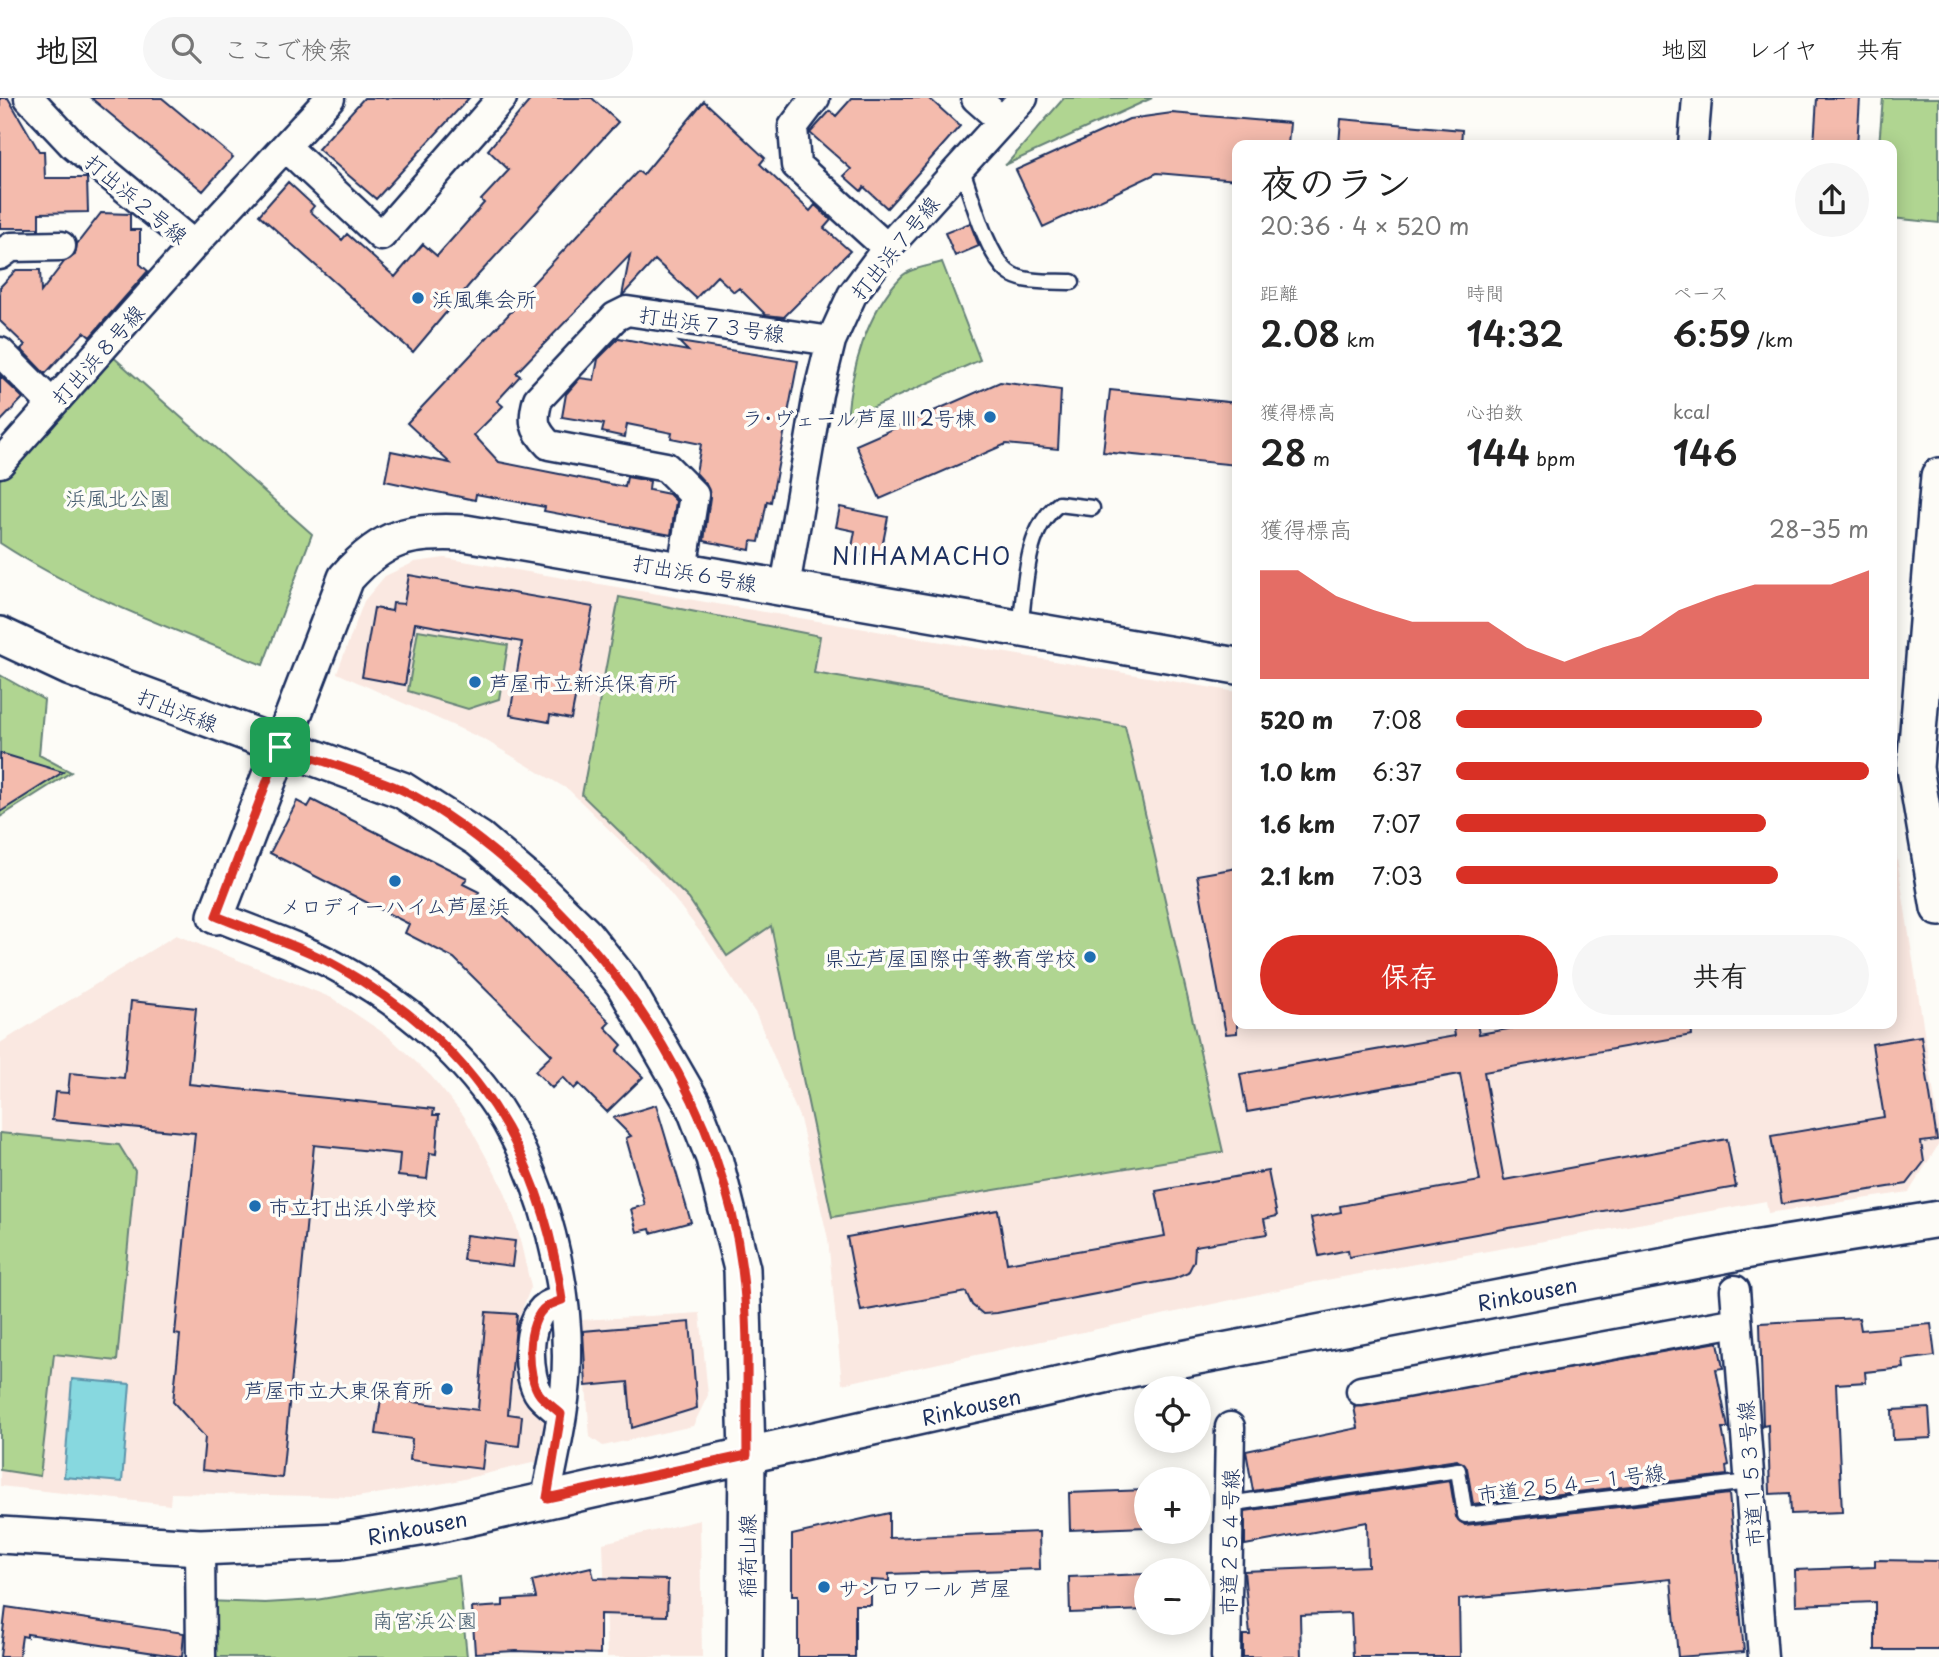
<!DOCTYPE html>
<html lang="ja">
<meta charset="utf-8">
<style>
:root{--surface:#fff;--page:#f6f6f6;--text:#222;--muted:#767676;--line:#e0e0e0;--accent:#d93025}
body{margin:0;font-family:"Playpen Sans","Klee One",sans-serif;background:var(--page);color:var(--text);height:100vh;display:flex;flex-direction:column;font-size:26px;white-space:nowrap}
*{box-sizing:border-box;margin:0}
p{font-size:23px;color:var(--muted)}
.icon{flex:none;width:38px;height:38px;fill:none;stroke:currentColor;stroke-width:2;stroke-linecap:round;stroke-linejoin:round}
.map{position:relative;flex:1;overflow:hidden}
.sheet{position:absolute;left:1232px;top:42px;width:665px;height:889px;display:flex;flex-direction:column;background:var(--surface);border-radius:14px;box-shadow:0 4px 18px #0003}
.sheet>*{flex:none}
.fabs{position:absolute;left:1134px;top:1278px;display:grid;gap:14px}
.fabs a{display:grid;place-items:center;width:77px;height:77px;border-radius:50%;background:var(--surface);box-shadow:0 4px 18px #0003;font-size:35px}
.pin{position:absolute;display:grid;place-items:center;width:60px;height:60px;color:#fff;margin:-30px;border-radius:14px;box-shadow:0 4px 10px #0006}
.round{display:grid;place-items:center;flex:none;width:74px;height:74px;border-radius:37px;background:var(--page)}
.overview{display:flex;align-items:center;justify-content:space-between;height:119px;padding:0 28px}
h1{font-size:38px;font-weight:600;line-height:52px}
.metrics{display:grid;grid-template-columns:repeat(3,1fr);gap:10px;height:119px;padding:7px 28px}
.metrics div{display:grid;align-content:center}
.metrics b{font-size:35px;font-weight:600}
.metrics small{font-size:19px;font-weight:400}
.metrics p{font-size:19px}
.chart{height:196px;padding:14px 28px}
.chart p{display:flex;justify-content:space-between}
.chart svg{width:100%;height:126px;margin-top:7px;fill:var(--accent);opacity:.7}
.primary-button{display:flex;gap:14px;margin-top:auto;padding:14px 28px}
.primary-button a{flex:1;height:80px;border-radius:42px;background:var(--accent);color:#fff;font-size:28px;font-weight:600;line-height:80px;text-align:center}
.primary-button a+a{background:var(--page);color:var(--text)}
ul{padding:0 28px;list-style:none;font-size:23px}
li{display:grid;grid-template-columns:112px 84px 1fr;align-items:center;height:52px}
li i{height:18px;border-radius:9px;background:var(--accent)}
header{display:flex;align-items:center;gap:42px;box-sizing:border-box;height:98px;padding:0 35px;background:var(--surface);border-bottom:2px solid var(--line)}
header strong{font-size:33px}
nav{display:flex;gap:38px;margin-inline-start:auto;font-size:24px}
.search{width:490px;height:63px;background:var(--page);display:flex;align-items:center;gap:18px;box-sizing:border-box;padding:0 24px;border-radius:38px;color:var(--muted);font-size:26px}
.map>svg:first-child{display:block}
.built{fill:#fae8e1}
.green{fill:#b0d591;stroke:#668278;stroke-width:2}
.water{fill:#87d8df;stroke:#5c94ab;stroke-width:2}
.building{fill:#f4bbad;stroke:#1b2f5e;stroke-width:2}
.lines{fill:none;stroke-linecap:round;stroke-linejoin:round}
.service-casing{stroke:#1b2f5e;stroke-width:19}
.minor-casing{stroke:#1b2f5e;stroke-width:33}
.tertiary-casing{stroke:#1b2f5e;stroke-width:40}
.service{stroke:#fdfcf7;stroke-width:14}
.minor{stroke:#fdfcf7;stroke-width:28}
.tertiary{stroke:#fdfcf7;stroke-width:35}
.route-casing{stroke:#fff;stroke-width:14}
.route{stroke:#d93025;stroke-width:9}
.poi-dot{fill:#1f6fb2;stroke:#fdfcf7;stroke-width:2.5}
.labels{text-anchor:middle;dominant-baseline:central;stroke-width:7;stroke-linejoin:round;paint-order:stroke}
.street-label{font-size:21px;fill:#1b2f5e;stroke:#fdfcf7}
.poi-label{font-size:21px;fill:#1b2f5e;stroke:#fdfcf7;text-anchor:start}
.park-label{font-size:21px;fill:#40586b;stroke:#fdfcf7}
.neighbourhood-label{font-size:23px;letter-spacing:2px;fill:#1b2f5e;stroke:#fdfcf7}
</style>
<header>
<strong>地図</strong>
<div class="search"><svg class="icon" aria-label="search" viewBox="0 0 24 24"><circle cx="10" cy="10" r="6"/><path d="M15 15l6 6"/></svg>ここで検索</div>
<nav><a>地図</a><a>レイヤ</a><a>共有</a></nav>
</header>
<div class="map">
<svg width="1939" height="1559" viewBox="0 0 1939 1559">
<rect width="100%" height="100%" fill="#fdfcf7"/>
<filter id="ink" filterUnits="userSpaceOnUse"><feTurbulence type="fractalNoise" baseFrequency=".0143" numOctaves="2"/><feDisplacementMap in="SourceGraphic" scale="14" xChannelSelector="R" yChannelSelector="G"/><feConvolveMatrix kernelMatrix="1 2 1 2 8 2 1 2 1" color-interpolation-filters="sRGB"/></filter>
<g filter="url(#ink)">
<path class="built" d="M445 460 1237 594V926H1892V728L1939 1029V1046L1909 1094 1768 1115 1766 1103 1315 1184 842 1286 828 1141 800 1021 756 916 708 844 658 780 569 692 485 642 337 575 364 503 385 478 415 464Z
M176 837 332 900 388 938 431 978 464 1018 504 1092 516 1125 531 1189 519 1219 528 1222 549 1323 541 1363 451 1384 357 1399 171 1395 170 1407 0 1388V945Z
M700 1215 708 1297 693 1328 603 1348 590 1339 581 1222Z
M700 1422 702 1559H607L603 1445Z"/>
<path class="green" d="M1064 0H1152L1005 67H1006Z
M1883 0H1939V125L1892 120V47H1879Z
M942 164 980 262 847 321C851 273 866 215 901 179 909 170 931 168 942 164Z
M111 257 312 436 263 567C172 531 82 499 0 445V381Z
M619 499 820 538 814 575 1125 628 1223 1054 832 1119 771 828 727 858 689 801 582 697Z
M418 532 508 547 499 601 468 611 408 593Z
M0 577 44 602 39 657 71 674 0 719Z
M0 1035 119 1047 135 1073 117 1263 54 1256 40 1378 0 1372Z
M459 1478 467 1559H207L206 1503 265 1505 316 1502Z"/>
<path class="water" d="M72 1281 130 1286 122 1384 64 1379Z"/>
<path class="building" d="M0 0H8L39 53H44L45 80H87L88 114 39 115V130H0Z
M91 0H162L233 59 203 93Z
M364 0H469L376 101 318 51Z
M532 0H592L618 24 470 186 413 254 259 117 288 84 314 108 310 113 342 142 347 136 395 179 423 146 437 158 484 105 481 102 509 72 488 52Z
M852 0H929L960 28 887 110 864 89 861 93 844 78 851 71 810 35 830 13 836 18Z
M1817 0H1860L1857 47H1814Z
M704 3 765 60 760 66 810 113 815 107 831 122 824 130 850 153 784 219 766 217 739 190 734 194 717 178 696 200 655 162 622 198 630 157 516 275 520 278 497 303 503 308 474 337 499 364 625 389 627 379 650 383 649 392 669 396 676 403 671 437 544 413 545 409 476 396 475 402 385 383 391 353 450 365 407 325 483 244 521 203 519 200 605 108 638 73 643 77Z
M1172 15 1290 25 1288 47H1237V82L1157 75 1043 129 1016 72 1129 21Z
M1341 21 1462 32 1461 47H1339Z
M101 115 130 116V132H140V166L148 173 90 239 84 234 45 276 21 251 25 247 0 223V189L16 172H40L41 194 64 164 75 157 77 146Z
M970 125 979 148 955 158 945 135Z
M619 240 688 253 679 244 798 263 771 404 767 403 759 444 751 443 750 452 704 443 710 399 706 386 696 375 701 346 671 340 672 335 627 326 625 339 602 334 604 326 562 319 566 296 580 280 594 282 598 261Z
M0 278 23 300 0 324Z
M1000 284 1061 292 1058 351 1006 346 880 401 856 347Z
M1110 292 1237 305V367L1103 354Z
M840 409 888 419 880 460 851 455 855 433 836 429Z
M409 477 593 509 571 621 550 617 549 624 510 617 522 544 415 525 405 587 362 579 374 510 392 513 393 505 404 506Z
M0 655 63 674 0 714Z
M312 702 467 780 463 786 479 794 476 800 496 810 610 924 605 929 622 947 617 953 643 979 607 1014 579 986 574 991 563 979 552 990 535 973 552 957 454 860 405 835 409 826 270 755 297 703 308 709Z
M1237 770V935L1226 936 1197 777Z
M131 903 196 910 189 986 434 1011 433 1017H439L436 1056 430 1055 427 1081 398 1078 400 1056 314 1047 282 1380 202 1372 205 1339 173 1304 180 1237 175 1236 195 1035 52 1022 55 994 68 995 70 975 124 980Z
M1453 926H1477L1479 936 1537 926H1691L1692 937 1484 974 1504 1082 1727 1041 1736 1089 1349 1159 1348 1152 1319 1158 1311 1120 1341 1114 1340 1108 1480 1083 1460 976 1247 1014 1240 976 1455 938Z
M1921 938 1937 1042 1921 1044 1924 1064 1907 1086 1782 1106 1771 1038 1884 1019 1872 946Z
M656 1007 691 1124 651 1135 650 1131 637 1134 631 1111 645 1107 626 1040 631 1038 613 1020Z
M1268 1073 1277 1118 1264 1121 1267 1136 1195 1148 1194 1163 1188 1175 1174 1181 997 1215 983 1216 972 1207 966 1194 861 1213 847 1139 998 1112 1007 1165 1165 1138 1156 1093Z
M466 1137 515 1143 512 1168 463 1162Z
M486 1214 517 1216 508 1316 522 1318 519 1348 485 1344 482 1371 410 1362 412 1341 376 1336 381 1300 478 1312Z
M1859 1220 1861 1232 1931 1226 1935 1258 1903 1262 1904 1270 1865 1274 1866 1284 1836 1286 1842 1414 1791 1416 1790 1395 1770 1396 1768 1327 1763 1328 1760 1225Z
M690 1224 697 1310 632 1330 628 1284 586 1288 583 1233Z
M1718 1244 1723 1270 1716 1271 1728 1330H1722L1729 1367 1726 1368 1727 1377 1473 1406 1467 1370 1457 1362 1253 1393 1246 1353 1358 1330 1354 1309Z
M1929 1310 1931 1340 1893 1342 1892 1312Z
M1450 1383 1456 1419 1465 1427 1729 1396 1744 1554 1678 1559 1671 1481 1459 1501 1460 1559H1353L1351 1515 1300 1517 1301 1559H1243V1537H1250L1244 1473 1368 1468 1367 1424 1245 1447V1413Z
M1146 1392V1429L1070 1432 1069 1395Z
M889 1415V1440L1039 1434 1040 1471 889 1476V1483L871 1482V1507H855V1559H798V1497H792V1437Z
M1875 1462 1939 1463V1552H1875V1504L1796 1507 1795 1472 1875 1469Z
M591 1469 594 1480 668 1482 667 1518 600 1516V1556L516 1553 475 1555 472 1510 503 1508V1502L536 1500 532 1483Z
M1146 1476V1512L1070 1515 1069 1479Z
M6 1509 184 1535 182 1559 27 1536V1539L22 1538 19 1559H0Z"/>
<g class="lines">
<g class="service-casing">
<path id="service" d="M961 69C971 95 986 156 1008 174 1023 186 1054 183 1072 184
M1020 530C1026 489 1024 432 1059 406L1092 410
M1229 1406 1458 1372 1465 1417 1749 1384"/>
</g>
<g class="minor-casing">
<path id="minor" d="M29 0 73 47 194 147 330 0
M815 0 793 29 796 67 887 150
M976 0 1002 23
M1693 47 1697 0
M286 49 381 138 502 0
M0 157 11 149 61 148
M0 254 52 306
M0 365 194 147
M682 472 694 397 666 369 549 347C533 331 532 322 538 301L615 219 627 213 831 243
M785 489 818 296 831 243 852 197 887 150 1023 0
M216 818C257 835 301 849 339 870 403 905 469 960 506 1023 545 1092 567 1179 567 1258 567 1305 555 1354 546 1400
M1735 1192 1763 1559
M1361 1293 1737 1224
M561 1316C555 1310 546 1304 540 1297 526 1279 525 1222 547 1208 551 1205 558 1204 562 1202
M200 1449 201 1559
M1226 1559 1230 1329"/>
</g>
<g class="tertiary-casing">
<path id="tertiary" d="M1939 378 1915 670 1939 810
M0 537 71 570 402 692 479 741 541 794 584 836 623 885 693 1006 714 1060 742 1171 747 1357 745 1559
M216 818 346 480C384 437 409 433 465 435L1237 568
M0 1437 200 1449 340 1443 432 1428 1140 1269 1760 1150 1939 1121"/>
</g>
<use href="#service" class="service"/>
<use href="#minor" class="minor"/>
<use href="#tertiary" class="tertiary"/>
</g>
</g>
<g class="lines" filter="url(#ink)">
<g class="route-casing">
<path id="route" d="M280 649C320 663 362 674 400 691 438 708 478 740 509 766 628 869 722 1012 742 1171 750 1232 746 1296 747 1357L547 1400 561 1316C555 1310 546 1304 540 1297 526 1279 525 1222 547 1208 551 1206 557 1204 562 1202 541 1051 474 946 340 870 302 848 257 835 216 818Z"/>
</g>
<use href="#route" class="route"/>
</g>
<g class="poi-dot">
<circle cx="418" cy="200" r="7"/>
<circle cx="990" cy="319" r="7"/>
<circle cx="475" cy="584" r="7"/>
<circle cx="395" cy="783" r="7"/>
<circle cx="1090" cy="859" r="7"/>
<circle cx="255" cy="1108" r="7"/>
<circle cx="447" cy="1291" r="7"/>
<circle cx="824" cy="1489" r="7"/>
</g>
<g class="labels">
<g class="street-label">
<text transform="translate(137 100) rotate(40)">打出浜２号線</text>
<text transform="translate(894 149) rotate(-51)">打出浜７号線</text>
<text transform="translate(712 225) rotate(8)">打出浜７３号線</text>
<text transform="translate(97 256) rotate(-48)">打出浜８号線</text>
<text transform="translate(695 474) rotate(10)">打出浜６号線</text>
<text transform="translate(178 611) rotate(21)">打出浜線</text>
<text transform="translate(1527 1195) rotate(-11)">Rinkousen</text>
<text transform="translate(971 1308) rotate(-13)">Rinkousen</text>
<text transform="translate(1749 1376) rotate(-94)">市道１５３号線</text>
<text transform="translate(1571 1384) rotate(-7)">市道２５４－１号線</text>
<text transform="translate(417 1429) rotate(-11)">Rinkousen</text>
<text transform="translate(1228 1444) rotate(-89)">市道２５４号線</text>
<text transform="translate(746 1458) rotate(-90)">稲荷山線</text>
</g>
<g class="poi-label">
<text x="432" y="200">浜風集会所</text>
<text x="976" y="319" text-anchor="end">ラ･ヴェール芦屋Ⅲ2号棟</text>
<text x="489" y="584">芦屋市立新浜保育所</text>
<text x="395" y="807" text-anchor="middle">メロディーハイム芦屋浜</text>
<text x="1076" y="859" text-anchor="end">県立芦屋国際中等教育学校</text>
<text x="269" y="1108">市立打出浜小学校</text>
<text x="433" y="1291" text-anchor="end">芦屋市立大東保育所</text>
<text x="838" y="1489">サンロワール 芦屋</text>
</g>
<g class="park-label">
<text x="118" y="399">浜風北公園</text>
<text x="425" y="1521">南宮浜公園</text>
</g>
<g class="neighbourhood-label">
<text x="922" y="457">NIIHAMACHO</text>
</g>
</g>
</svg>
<div class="fabs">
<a><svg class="icon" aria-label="locate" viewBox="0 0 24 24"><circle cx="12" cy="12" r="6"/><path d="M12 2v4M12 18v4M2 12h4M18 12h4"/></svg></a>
<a>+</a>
<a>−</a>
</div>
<div class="pin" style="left:280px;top:649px;background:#1e9e55"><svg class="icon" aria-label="arrive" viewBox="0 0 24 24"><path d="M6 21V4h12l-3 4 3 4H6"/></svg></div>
<section class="sheet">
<div class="overview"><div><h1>夜のラン</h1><p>20:36 · 4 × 520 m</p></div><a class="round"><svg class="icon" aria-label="share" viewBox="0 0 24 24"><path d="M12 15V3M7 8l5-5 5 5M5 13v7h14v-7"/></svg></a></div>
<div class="metrics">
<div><p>距離</p><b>2.08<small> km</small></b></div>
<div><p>時間</p><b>14:32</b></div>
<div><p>ペース</p><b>6:59<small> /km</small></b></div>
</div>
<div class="metrics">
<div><p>獲得標高</p><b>28<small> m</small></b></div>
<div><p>心拍数</p><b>144<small> bpm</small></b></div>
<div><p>kcal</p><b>146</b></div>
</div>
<div class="chart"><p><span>獲得標高</span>28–35 m</p>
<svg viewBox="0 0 160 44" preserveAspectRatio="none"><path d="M0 44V6L10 6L20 15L30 20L40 24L50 24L60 24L70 33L80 38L90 33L100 29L110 20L120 15L130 11L140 11L150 11L160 6V44z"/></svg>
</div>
<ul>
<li><b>520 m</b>7:08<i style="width:74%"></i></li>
<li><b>1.0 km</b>6:37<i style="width:100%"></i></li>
<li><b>1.6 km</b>7:07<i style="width:75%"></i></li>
<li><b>2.1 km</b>7:03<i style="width:78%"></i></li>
</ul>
<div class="primary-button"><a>保存</a><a>共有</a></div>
</section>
</div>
